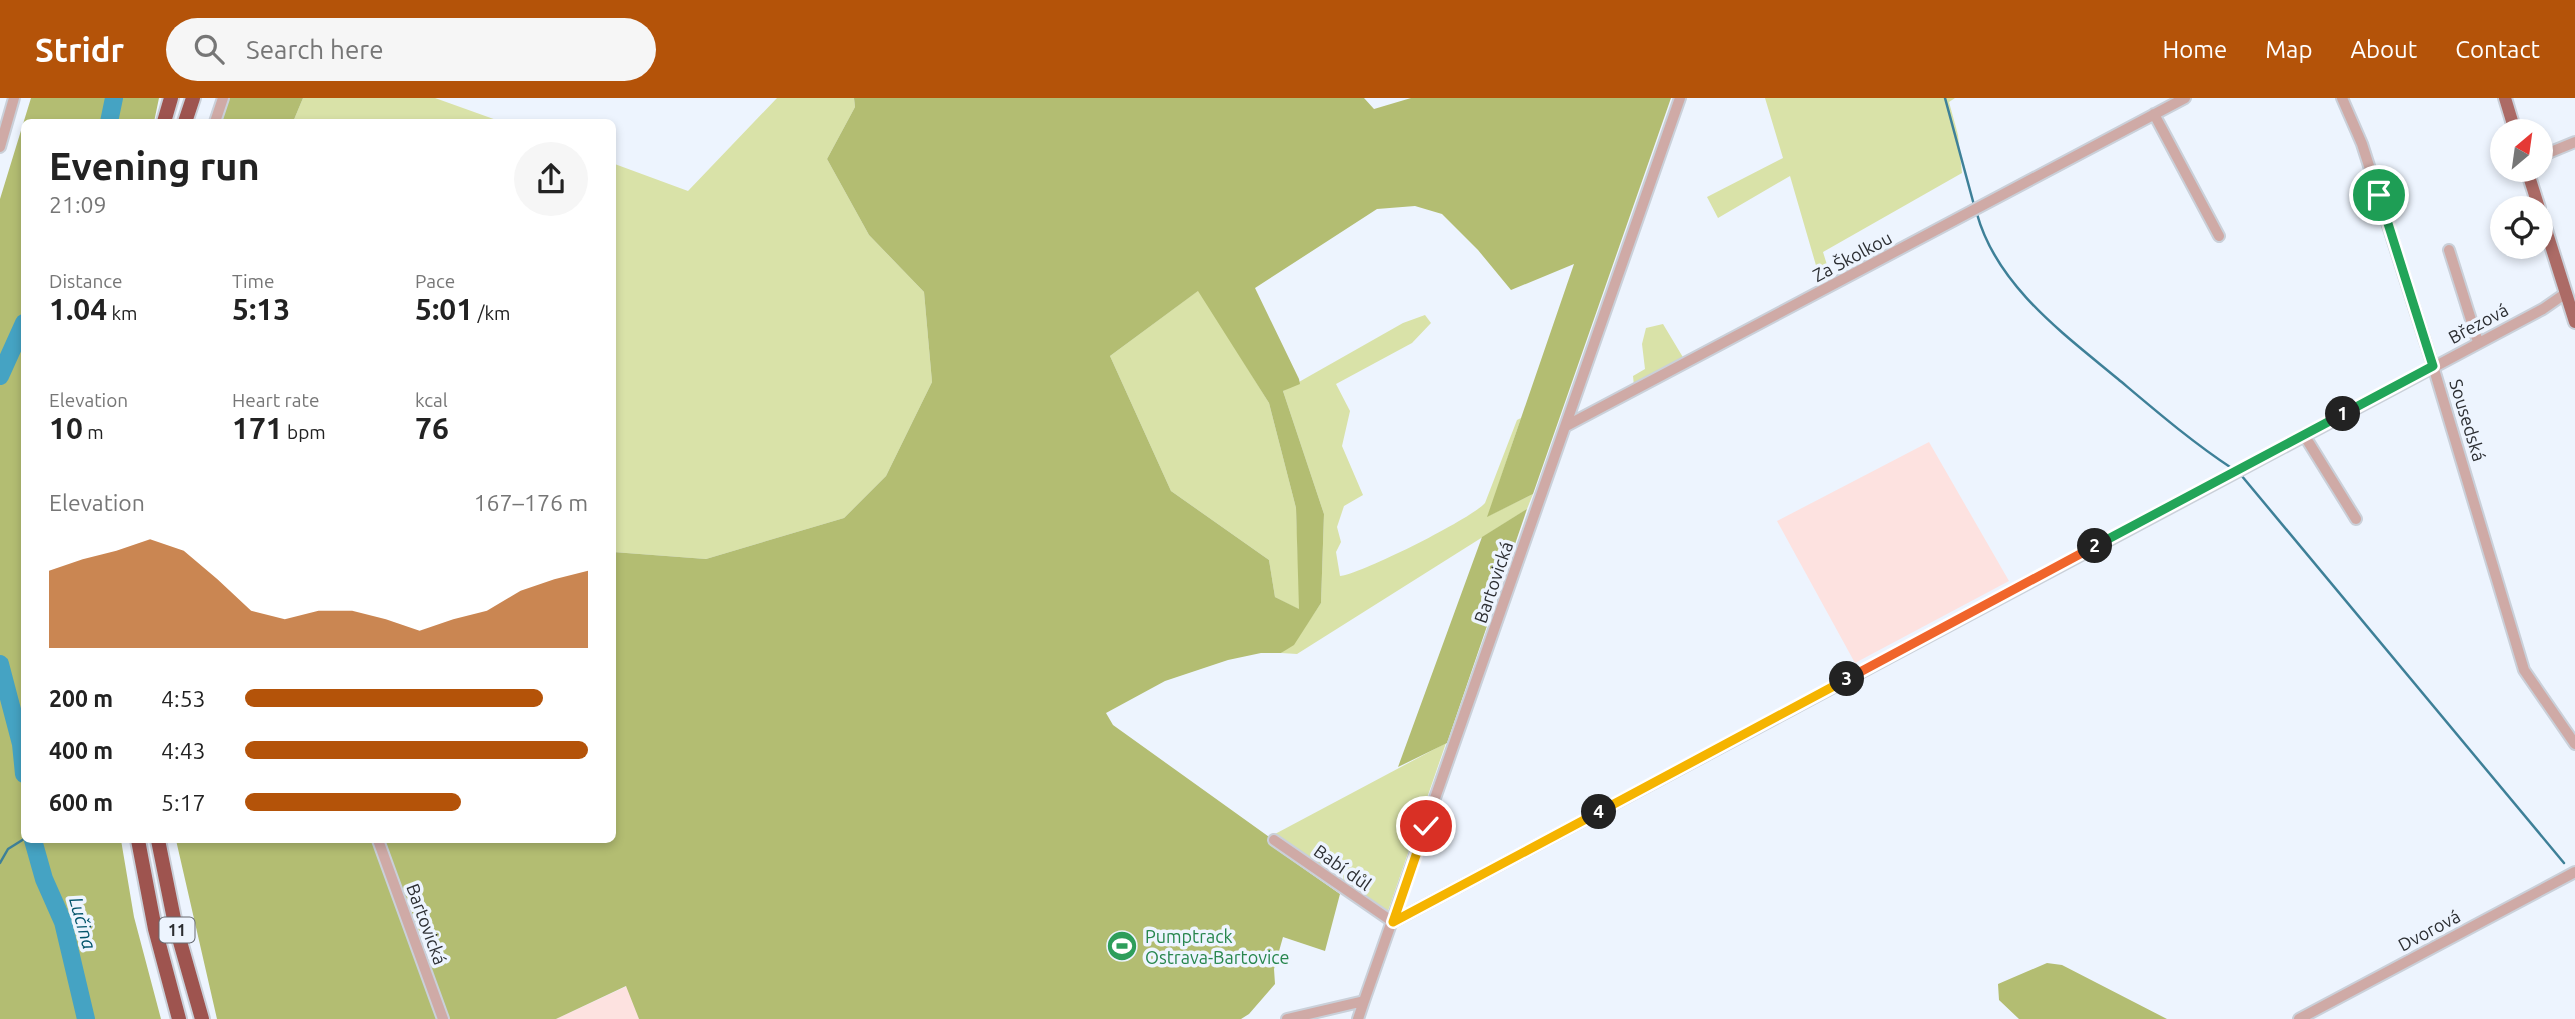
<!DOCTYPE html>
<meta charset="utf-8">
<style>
:root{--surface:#fff;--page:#f6f6f6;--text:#222;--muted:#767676;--accent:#b45309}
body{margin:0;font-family:Ubuntu,sans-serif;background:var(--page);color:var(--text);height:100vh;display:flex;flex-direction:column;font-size:26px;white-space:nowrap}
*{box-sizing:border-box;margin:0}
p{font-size:23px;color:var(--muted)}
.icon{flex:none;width:38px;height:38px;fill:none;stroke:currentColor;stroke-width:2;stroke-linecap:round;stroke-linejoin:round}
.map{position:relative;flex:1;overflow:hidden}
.drawer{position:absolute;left:21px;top:21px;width:595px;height:724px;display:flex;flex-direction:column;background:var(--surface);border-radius:10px;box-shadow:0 4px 10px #0003}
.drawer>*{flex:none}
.needle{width:46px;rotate:29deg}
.tools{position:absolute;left:2490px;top:21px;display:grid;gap:14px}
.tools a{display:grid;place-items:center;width:63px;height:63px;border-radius:50%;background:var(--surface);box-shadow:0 4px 10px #0003;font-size:35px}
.pin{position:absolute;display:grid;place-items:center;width:60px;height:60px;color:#fff;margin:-30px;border:4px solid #fff;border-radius:50%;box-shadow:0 2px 7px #0007}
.km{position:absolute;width:35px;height:35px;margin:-18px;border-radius:50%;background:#222;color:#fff;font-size:19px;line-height:35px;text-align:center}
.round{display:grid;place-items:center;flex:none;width:74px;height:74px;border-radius:37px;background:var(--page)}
.headline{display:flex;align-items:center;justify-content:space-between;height:119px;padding:0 28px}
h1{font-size:38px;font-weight:700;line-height:52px}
.stats{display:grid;grid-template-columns:repeat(3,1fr);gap:10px;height:119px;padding:7px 28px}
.stats div{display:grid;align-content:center}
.stats b{font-size:30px;font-weight:700}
.stats small{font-size:19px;font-weight:400}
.stats p{font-size:19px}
.chart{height:196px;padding:14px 28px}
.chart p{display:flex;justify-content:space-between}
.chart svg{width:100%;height:126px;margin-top:7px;fill:var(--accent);opacity:.7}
ul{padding:0 28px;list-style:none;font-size:23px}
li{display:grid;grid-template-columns:112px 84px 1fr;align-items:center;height:52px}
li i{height:18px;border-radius:9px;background:var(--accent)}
header{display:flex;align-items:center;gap:42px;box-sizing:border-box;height:98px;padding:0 35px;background:var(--accent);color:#fff}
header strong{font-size:33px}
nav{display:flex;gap:38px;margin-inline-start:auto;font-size:24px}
.search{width:490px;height:63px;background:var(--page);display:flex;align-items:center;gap:18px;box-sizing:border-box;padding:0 24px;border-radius:38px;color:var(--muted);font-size:26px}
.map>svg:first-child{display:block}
.industrial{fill:#fde2e0}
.green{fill:#d9e2a8}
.forest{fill:#b3bd72;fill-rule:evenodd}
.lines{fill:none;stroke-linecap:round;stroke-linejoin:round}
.stream{stroke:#3e8098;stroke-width:2.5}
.river{stroke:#45a3c3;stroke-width:18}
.minor-casing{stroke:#cad0d9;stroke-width:14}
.major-casing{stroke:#cad0d9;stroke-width:16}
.highway-casing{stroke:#cad0d9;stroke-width:18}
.minor{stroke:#cfaaa6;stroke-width:10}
.major{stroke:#ac6b66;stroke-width:12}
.highway{stroke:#9e544f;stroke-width:14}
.split-1-casing{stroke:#fff;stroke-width:14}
.split-2-casing{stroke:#fff;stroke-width:14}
.split-3-casing{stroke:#fff;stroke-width:14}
.split-4-casing{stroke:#fff;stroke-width:14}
.split-5-casing{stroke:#fff;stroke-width:14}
.split-1{stroke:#22a559;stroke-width:9}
.split-2{stroke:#22a559;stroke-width:9}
.split-3{stroke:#f0652b;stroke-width:9}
.split-4{stroke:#f5b400;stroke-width:9}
.split-5{stroke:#f5b400;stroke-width:9}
.labels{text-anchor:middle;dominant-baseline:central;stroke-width:7;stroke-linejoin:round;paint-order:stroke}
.shield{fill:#edf4fe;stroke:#66696f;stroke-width:2}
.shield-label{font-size:16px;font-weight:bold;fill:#2c2e32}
.street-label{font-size:18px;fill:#2c2e32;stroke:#edf4fe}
.leisure-label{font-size:18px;fill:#27864d;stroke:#edf4fe;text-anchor:start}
.water-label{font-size:19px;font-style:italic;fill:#00536a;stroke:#edf4fe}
</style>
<header>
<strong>Stridr</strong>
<div class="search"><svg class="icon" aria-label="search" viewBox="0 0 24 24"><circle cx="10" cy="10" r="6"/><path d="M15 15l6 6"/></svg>Search here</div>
<nav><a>Home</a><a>Map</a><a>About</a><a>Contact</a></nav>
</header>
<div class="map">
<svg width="2575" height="921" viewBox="0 0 2575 921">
<rect width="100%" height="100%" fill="#edf4fe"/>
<path class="industrial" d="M1929 344 2009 483 1855 565 1777 423Z
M627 888 639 921H556Z"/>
<path class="green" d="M303 0H435L502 24H293Z
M777 0H854L855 9 827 61 869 137 924 194 932 284 886 378 844 420 706 461 613 454 612 65 688 93Z
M1765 0H1955L1949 4 1958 37 1962 75 1823 154 1832 183 1822 188 1790 78 1718 120 1707 99 1783 60Z
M1199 192 1269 305 1296 410 1300 512 1275 499 1269 462 1171 393 1110 258Z
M1425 217 1431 225 1412 245 1336 286 1350 313 1342 348 1363 397 1344 408 1337 429 1341 444 1336 454 1340 478C1361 476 1471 421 1485 405L1517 322 1521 320 1488 418 1533 396 1527 411 1297 556 1281 555 1295 544 1321 505 1324 416 1283 293 1403 225Z
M1663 226 1684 261 1634 288 1633 278 1645 271 1642 246 1646 230Z
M1446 645 1387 816 1344 786 1342 771 1333 766 1320 769 1275 736Z"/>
<path class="forest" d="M31 0H159L154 24H24V742H121L134 819 161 921H0V101Z
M223 0H303L293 24H215Z
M854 0H1364L1374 11 1411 0H1671L1533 396 1487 419 1574 166 1511 192 1478 152 1442 116 1415 108 1377 111 1255 190 1299 281 1300 286 1283 293 1324 416 1321 505 1294 547 1281 555H1261L1228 562 1165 583 1106 615 1113 627 1272 741 1270 747 1340 796 1325 853 1283 839 1274 871 1275 886 1249 916 1241 921H639L626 888 556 921H217L176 742H612L613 454 706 461 844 420 886 378 932 284 924 194 869 137 827 61 855 9ZM1198 193 1269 305 1296 410 1299 511 1275 499 1269 462 1171 393 1110 258ZM406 799 430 861 422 870 396 804Z
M1527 411 1447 645 1398 669 1482 439Z
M2047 865 2062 867 2167 921H2019L1999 902 1998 886Z"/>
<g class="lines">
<path class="stream" d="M1945 0 1974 107
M1977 116C1997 188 2064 236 2118 281 2156 313 2192 344 2233 371
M2241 377 2564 765
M0 765 8 751 24 741"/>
<path class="river" d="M109 24 114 0
M0 278 24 225
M0 566 21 646 24 676
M33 742 44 781 63 824 86 921"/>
<g class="minor-casing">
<path id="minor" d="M2342 0 2362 46 2433 268 2524 572 2575 646
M2154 16 2219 138
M215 24 223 0
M0 49 14 0
M2541 58 2575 44
M2449 152 2478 244
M1566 328 2185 0
M2304 337 2356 421
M378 742 443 921
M1274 742 1393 824 2543 211 2566 195
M1287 921 1364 903 1680 0
M1358 921 1364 903
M2299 921 2575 774"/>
</g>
<g class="major-casing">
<path id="major" d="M2505 0 2515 33
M2527 72 2539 110
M2541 116 2575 224"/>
</g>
<g class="highway-casing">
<path id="highway" d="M164 24 171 0
M185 24 193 0
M138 742 155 831 179 921
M158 742 175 826 202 921"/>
</g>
<use href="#minor" class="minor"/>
<use href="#major" class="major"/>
<use href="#highway" class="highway"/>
</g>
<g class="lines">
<g class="split-1-casing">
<path id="split-1" d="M2343 316 2433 268 2379 97"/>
</g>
<g class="split-2-casing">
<path id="split-2" d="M2095 448 2343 316"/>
</g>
<g class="split-3-casing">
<path id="split-3" d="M1847 581 2095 448"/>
</g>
<g class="split-4-casing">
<path id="split-4" d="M1599 714 1847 581"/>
</g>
<g class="split-5-casing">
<path id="split-5" d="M1426 728 1393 824 1599 714"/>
</g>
<use href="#split-1" class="split-1"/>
<use href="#split-2" class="split-2"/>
<use href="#split-3" class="split-3"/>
<use href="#split-4" class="split-4"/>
<use href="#split-5" class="split-5"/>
</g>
<defs>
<g id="stadium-disc" transform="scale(1.575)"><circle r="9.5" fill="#2e9e5b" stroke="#edf4fe"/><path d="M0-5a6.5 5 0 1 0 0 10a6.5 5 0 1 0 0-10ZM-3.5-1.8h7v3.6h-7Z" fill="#fff"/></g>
</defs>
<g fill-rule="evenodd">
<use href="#stadium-disc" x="1122" y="848"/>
</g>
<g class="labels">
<rect class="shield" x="159.5" y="819.5" width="35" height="25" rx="5"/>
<g class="shield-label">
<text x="177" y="832">11</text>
</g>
<g class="street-label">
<text transform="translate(1852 158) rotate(-28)">Za Školkou</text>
<text transform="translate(2478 225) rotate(-28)">Březová</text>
<text transform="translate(2468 322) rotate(73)">Sousedská</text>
<text transform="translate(1493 484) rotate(-71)">Bartovická</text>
<text transform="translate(1343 769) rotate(35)">Babí důl</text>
<text transform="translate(427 826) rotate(70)">Bartovická</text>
<text transform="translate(2429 832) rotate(-28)">Dvorová</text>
</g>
<g class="leisure-label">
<text x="1145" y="838">Pumptrack<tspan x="1145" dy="21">Ostrava-Bartovice</tspan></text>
</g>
<g class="water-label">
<text transform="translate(83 825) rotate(74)">Lučina</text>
</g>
</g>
</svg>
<div class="tools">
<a><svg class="needle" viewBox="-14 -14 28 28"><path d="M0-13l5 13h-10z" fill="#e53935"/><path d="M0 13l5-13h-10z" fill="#767676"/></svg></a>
<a><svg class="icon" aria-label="locate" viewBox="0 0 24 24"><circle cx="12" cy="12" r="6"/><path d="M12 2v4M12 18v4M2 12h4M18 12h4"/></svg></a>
</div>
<div class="pin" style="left:2379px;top:97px;background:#1e9e55"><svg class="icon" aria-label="arrive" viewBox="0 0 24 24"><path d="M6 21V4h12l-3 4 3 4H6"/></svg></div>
<div class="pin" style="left:1426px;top:728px;background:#d93025"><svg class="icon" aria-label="check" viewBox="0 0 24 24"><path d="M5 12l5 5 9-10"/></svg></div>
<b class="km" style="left:2343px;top:316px">1</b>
<b class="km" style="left:2095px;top:448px">2</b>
<b class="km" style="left:1847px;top:581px">3</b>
<b class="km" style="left:1599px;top:714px">4</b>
<section class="drawer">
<div class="headline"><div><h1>Evening run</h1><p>21:09</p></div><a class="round"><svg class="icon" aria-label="share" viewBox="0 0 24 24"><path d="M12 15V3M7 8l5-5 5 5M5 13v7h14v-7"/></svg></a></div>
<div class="stats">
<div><p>Distance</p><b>1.04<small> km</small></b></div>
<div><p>Time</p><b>5:13</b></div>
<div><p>Pace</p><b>5:01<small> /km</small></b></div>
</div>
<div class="stats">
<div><p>Elevation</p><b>10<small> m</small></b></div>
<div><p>Heart rate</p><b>171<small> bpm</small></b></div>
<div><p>kcal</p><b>76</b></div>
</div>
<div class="chart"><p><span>Elevation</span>167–176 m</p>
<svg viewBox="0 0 160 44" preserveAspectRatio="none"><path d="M0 44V17L10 13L20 10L30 6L40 10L50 20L60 31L70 34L80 31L90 31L100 34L110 38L120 34L130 31L140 24L150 20L160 17V44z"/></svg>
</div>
<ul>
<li><b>200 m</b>4:53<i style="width:87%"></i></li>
<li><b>400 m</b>4:43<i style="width:100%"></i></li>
<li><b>600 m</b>5:17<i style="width:63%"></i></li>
</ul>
</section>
</div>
